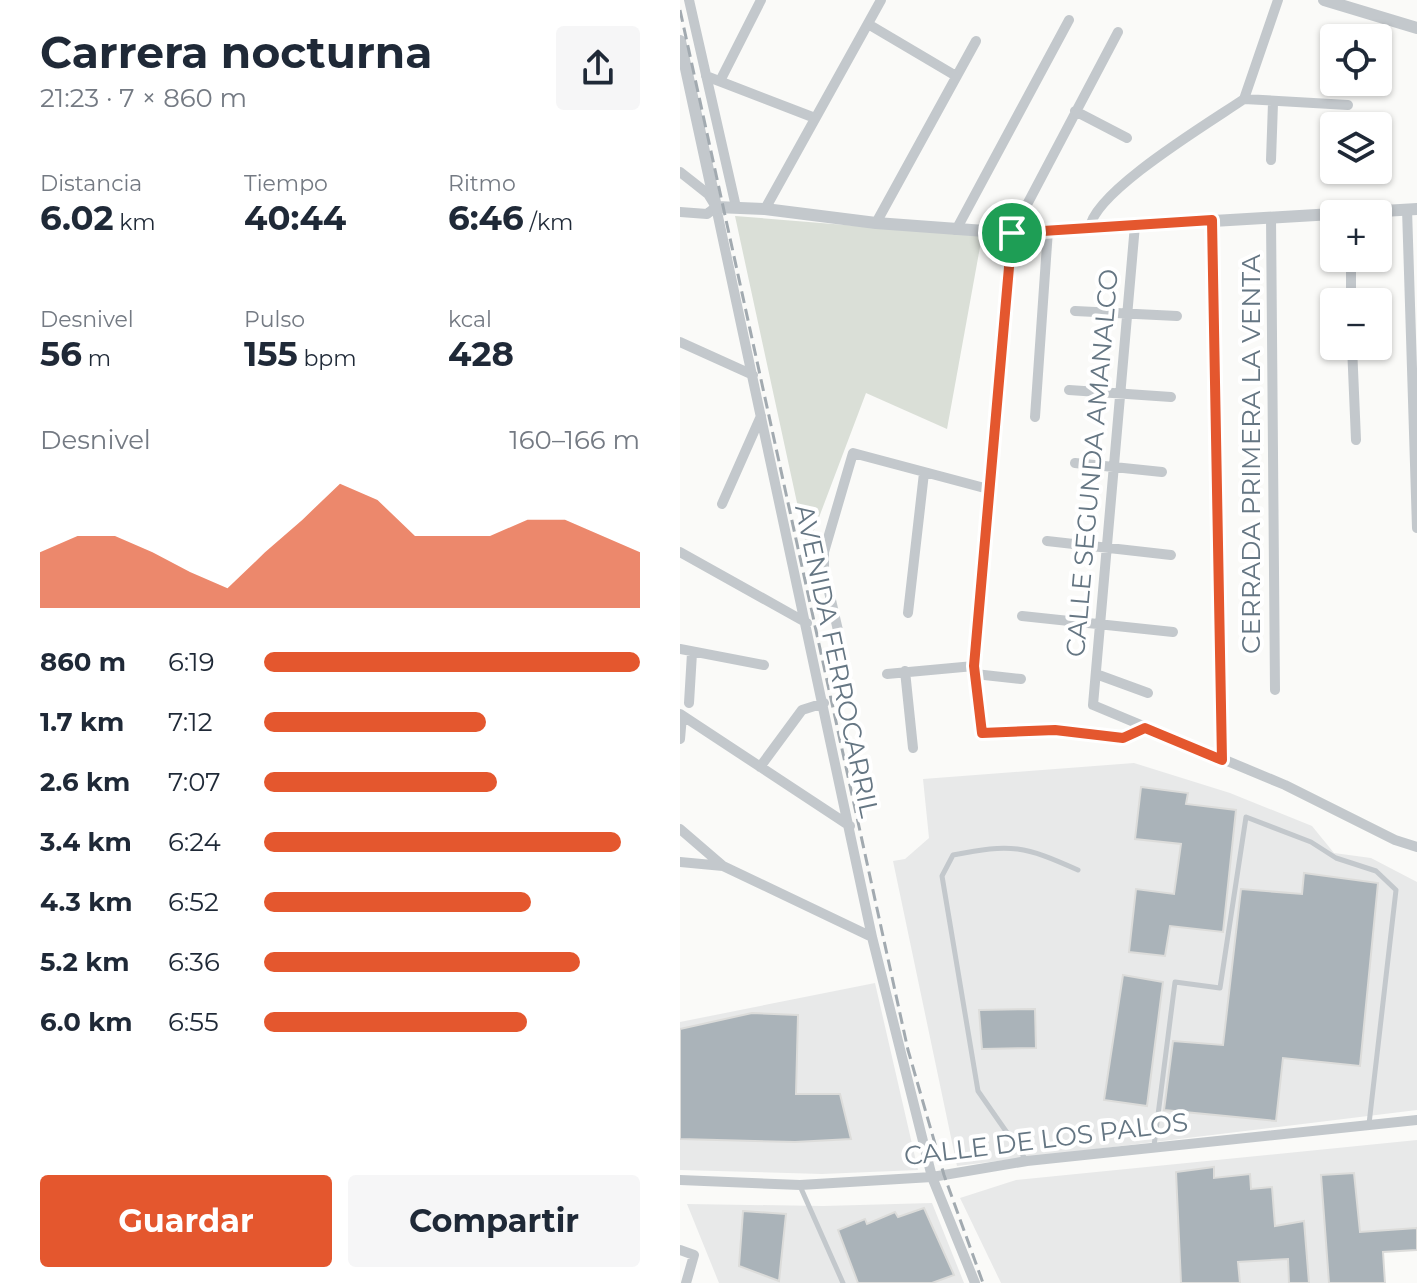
<!DOCTYPE html>
<html lang="es">
<meta charset="utf-8">
<style>
:root{--surface:#fff;--page:#f6f6f7;--text:#1f2937;--muted:#747a83;--accent:#e4572e}
body{margin:0;font-family:Montserrat,sans-serif;background:var(--page);color:var(--text);height:100vh;display:flex;flex-direction:column;font-size:30px;white-space:nowrap}
*{box-sizing:border-box;margin:0}
p{font-size:26px;color:var(--muted)}
.icon{flex:none;width:44px;height:44px;fill:none;stroke:currentColor;stroke-width:2;stroke-linecap:round;stroke-linejoin:round}
.map{position:relative;flex:1;overflow:hidden}
.sheet{display:flex;flex-direction:column;background:var(--surface);width:680px}
.sheet>*{flex:none}
.buttons{position:absolute;left:640px;top:24px;display:grid;gap:16px}
.buttons a{display:grid;place-items:center;width:72px;height:72px;border-radius:8px;background:var(--surface);box-shadow:0 2px 6px #0004;font-size:40px}
.pin{position:absolute;display:grid;place-items:center;width:68px;height:68px;color:#fff;margin:-34px;border:4px solid #fff;border-radius:50%;box-shadow:0 2px 8px #0007}
.round{display:grid;place-items:center;flex:none;width:84px;height:84px;border-radius:8px;background:var(--page)}
.headline{display:flex;align-items:center;justify-content:space-between;height:136px;padding:0 40px}
h1{font-size:44px;font-weight:700;line-height:60px}
.figures{display:grid;grid-template-columns:repeat(3,1fr);gap:12px;height:136px;padding:8px 40px}
.figures div{display:grid;align-content:center}
.figures b{font-size:34px;font-weight:700}
.figures small{font-size:22px;font-weight:400}
.figures p{font-size:22px}
.chart{height:224px;padding:16px 40px}
.chart p{display:flex;justify-content:space-between}
.chart svg{width:100%;height:144px;margin-top:8px;fill:var(--accent);opacity:.7}
.button{display:flex;gap:16px;margin-top:auto;padding:16px 40px}
.button a{flex:1;height:92px;border-radius:8px;background:var(--accent);color:#fff;font-size:32px;font-weight:700;line-height:92px;text-align:center}
.button a+a{background:var(--page);color:var(--text)}
ul{padding:0 40px;list-style:none;font-size:26px}
li{display:grid;grid-template-columns:128px 96px 1fr;align-items:center;height:60px}
li i{height:20px;border-radius:10px;background:var(--accent)}
main{display:flex;flex:1;min-height:0}
.map>svg:first-child{display:block}
.built{fill:#e8e9e9}
.green{fill:#dadfd7}
.building{fill:#aab3b9;stroke:#dcdcda;stroke-width:2}
.lines{fill:none;stroke-linecap:round;stroke-linejoin:round}
.service{stroke:#c3c8cc;stroke-width:5}
.minor{stroke:#c3c8cc;stroke-width:10}
.tertiary{stroke:#c3c8cc;stroke-width:12}
.rail{stroke:#a2aab0;stroke-width:3;stroke-dasharray:12 6;stroke-linecap:butt}
.route-casing{stroke:#fff;stroke-width:16}
.route{stroke:#e4572e;stroke-width:10}
.labels{text-anchor:middle;dominant-baseline:central;stroke-width:8;stroke-linejoin:round;paint-order:stroke}
.street-label{font-size:26px;fill:#657683;stroke:#fff}
</style>
<main>
<section class="sheet">
<div class="headline"><div><h1>Carrera nocturna</h1><p>21:23 · 7 × 860 m</p></div><a class="round"><svg class="icon" aria-label="share" viewBox="0 0 24 24"><path d="M12 15V3M7 8l5-5 5 5M5 13v7h14v-7"/></svg></a></div>
<div class="figures">
<div><p>Distancia</p><b>6.02<small> km</small></b></div>
<div><p>Tiempo</p><b>40:44</b></div>
<div><p>Ritmo</p><b>6:46<small> /km</small></b></div>
</div>
<div class="figures">
<div><p>Desnivel</p><b>56<small> m</small></b></div>
<div><p>Pulso</p><b>155<small> bpm</small></b></div>
<div><p>kcal</p><b>428</b></div>
</div>
<div class="chart"><p><span>Desnivel</span>160–166 m</p>
<svg viewBox="0 0 160 44" preserveAspectRatio="none"><path d="M0 44V27L10 22L20 22L30 27L40 33L50 38L60 27L70 17L80 6L90 11L100 22L110 22L120 22L130 17L140 17L150 22L160 27V44z"/></svg>
</div>
<ul>
<li><b>860 m</b>6:19<i style="width:100%"></i></li>
<li><b>1.7 km</b>7:12<i style="width:59%"></i></li>
<li><b>2.6 km</b>7:07<i style="width:62%"></i></li>
<li><b>3.4 km</b>6:24<i style="width:95%"></i></li>
<li><b>4.3 km</b>6:52<i style="width:71%"></i></li>
<li><b>5.2 km</b>6:36<i style="width:84%"></i></li>
<li><b>6.0 km</b>6:55<i style="width:70%"></i></li>
</ul>
<div class="button"><a>Guardar</a><a>Compartir</a></div>
</section>
<div class="map">
<svg width="737" height="1283" viewBox="0 0 737 1283">
<rect width="100%" height="100%" fill="#fafaf8"/>
<path class="built" d="M454 763 550 793 632 826 654 853 691 858 737 882V1110L277 1166 213 861 225 859 249 838 243 779Z
M195 983 238 1170 142 1174 0 1170V1022Z
M737 1140V1228L680 1232 683 1283H321L280 1198 336 1180Z
M252 1203 284 1283H39L7 1204 143 1206Z"/>
<path class="green" d="M55 216 302 236 267 429 186 393 127 549Z"/>
<path class="building" d="M461 787 508 793 506 804 556 810 543 932 490 926 485 956 449 952 456 889 494 894 501 844 455 839Z
M624 873 698 883 680 1066 603 1058 596 1121 484 1110 493 1041 543 1045 561 889 622 894Z
M443 975 483 982 467 1106 424 1100Z
M355 1009 356 1048 302 1049 299 1010Z
M72 1013 118 1015 116 1094H160L171 1139 115 1142 0 1139V1029Z
M534 1167V1178L570 1174 571 1189 592 1187 595 1226 624 1221 629 1283H609L608 1259 558 1262 560 1283H501L496 1172Z
M674 1173 680 1232 737 1228V1250L703 1252 705 1283H649L641 1175Z
M244 1208 274 1275 252 1283H178L158 1230 185 1219 187 1224 215 1212 218 1217Z
M63 1211 106 1214 99 1281 59 1266Z"/>
<g class="lines">
<path class="service" d="M474 1146 495 982 540 988 566 817 631 842 656 858 696 871 716 890 689 1124
M346 1160 298 1091 262 876 273 855C332 843 344 846 398 870
M120 1186 163 1283"/>
<path class="minor" d="M9 0 56 207
M188 24 276 76
M438 32 332 233 294 666 302 733 375 730 443 738 465 728
M26 76 135 118
M40 81 81 0
M564 99 668 105
M564 99 598 0
M395 111 447 138
M591 160 593 103
M0 172 28 194 36 207 192 937 252 1177 295 1283
M85 209 201 0
M727 209 737 528
M0 212 27 214 36 207
M591 217 595 690
M532 220 542 760
M196 223 296 41
M455 225 413 705 605 785 715 840 737 847
M410 228C413 192 532 121 564 99
M276 230 389 20
M671 258V302
M395 311 497 316
M0 342 73 375
M672 346 676 440
M389 390 491 397
M355 417 368 230
M395 463 482 472
M42 504 81 416
M367 541 491 555
M0 552 127 623
M228 613 244 473
M342 616 493 632
M160 639 144 570V552L173 453 312 490
M0 649 84 665
M225 671 233 748
M207 674 294 666
M295 674 341 679
M416 674 468 693
M9 703 12 653
M0 714 170 826
M0 739 2 716
M80 767 122 710 144 703
M0 829 43 866 192 937
M0 862 43 866
M0 1180 120 1185 252 1177 347 1161 737 1120
M0 1250 14 1255 6 1283"/>
<path class="tertiary" d="M644 0 737 28
M0 41 36 207 85 209 196 223 332 233 737 209"/>
<path class="rail" d="M0 10 228 1050 264 1175 303 1283"/>
</g>
<g class="lines">
<g class="route-casing">
<path id="route" d="M532 220 542 760 465 728 443 738 375 730 302 733 294 666 332 233Z"/>
</g>
<use href="#route" class="route"/>
</g>
<g class="labels">
<g class="street-label">
<text transform="translate(571 454) rotate(-90)">CERRADA PRIMERA LA VENTA</text>
<text transform="translate(412 463) rotate(-85)">CALLE SEGUNDA AMANALCO</text>
<text transform="translate(157 661) rotate(78)">AVENIDA FERROCARRIL</text>
<text transform="translate(366 1139) rotate(-7)">CALLE DE LOS PALOS</text>
</g>
</g>
</svg>
<div class="buttons">
<a><svg class="icon" aria-label="locate" viewBox="0 0 24 24"><circle cx="12" cy="12" r="6"/><path d="M12 2v4M12 18v4M2 12h4M18 12h4"/></svg></a>
<a><svg class="icon" aria-label="layers" viewBox="0 0 24 24"><path d="M12 4l9 5-9 5-9-5zM3 14l9 5 9-5"/></svg></a>
<a>+</a>
<a>−</a>
</div>
<div class="pin" style="left:332px;top:233px;background:#1e9e55"><svg class="icon" aria-label="arrive" viewBox="0 0 24 24"><path d="M6 21V4h12l-3 4 3 4H6"/></svg></div>
</div>
</main>
